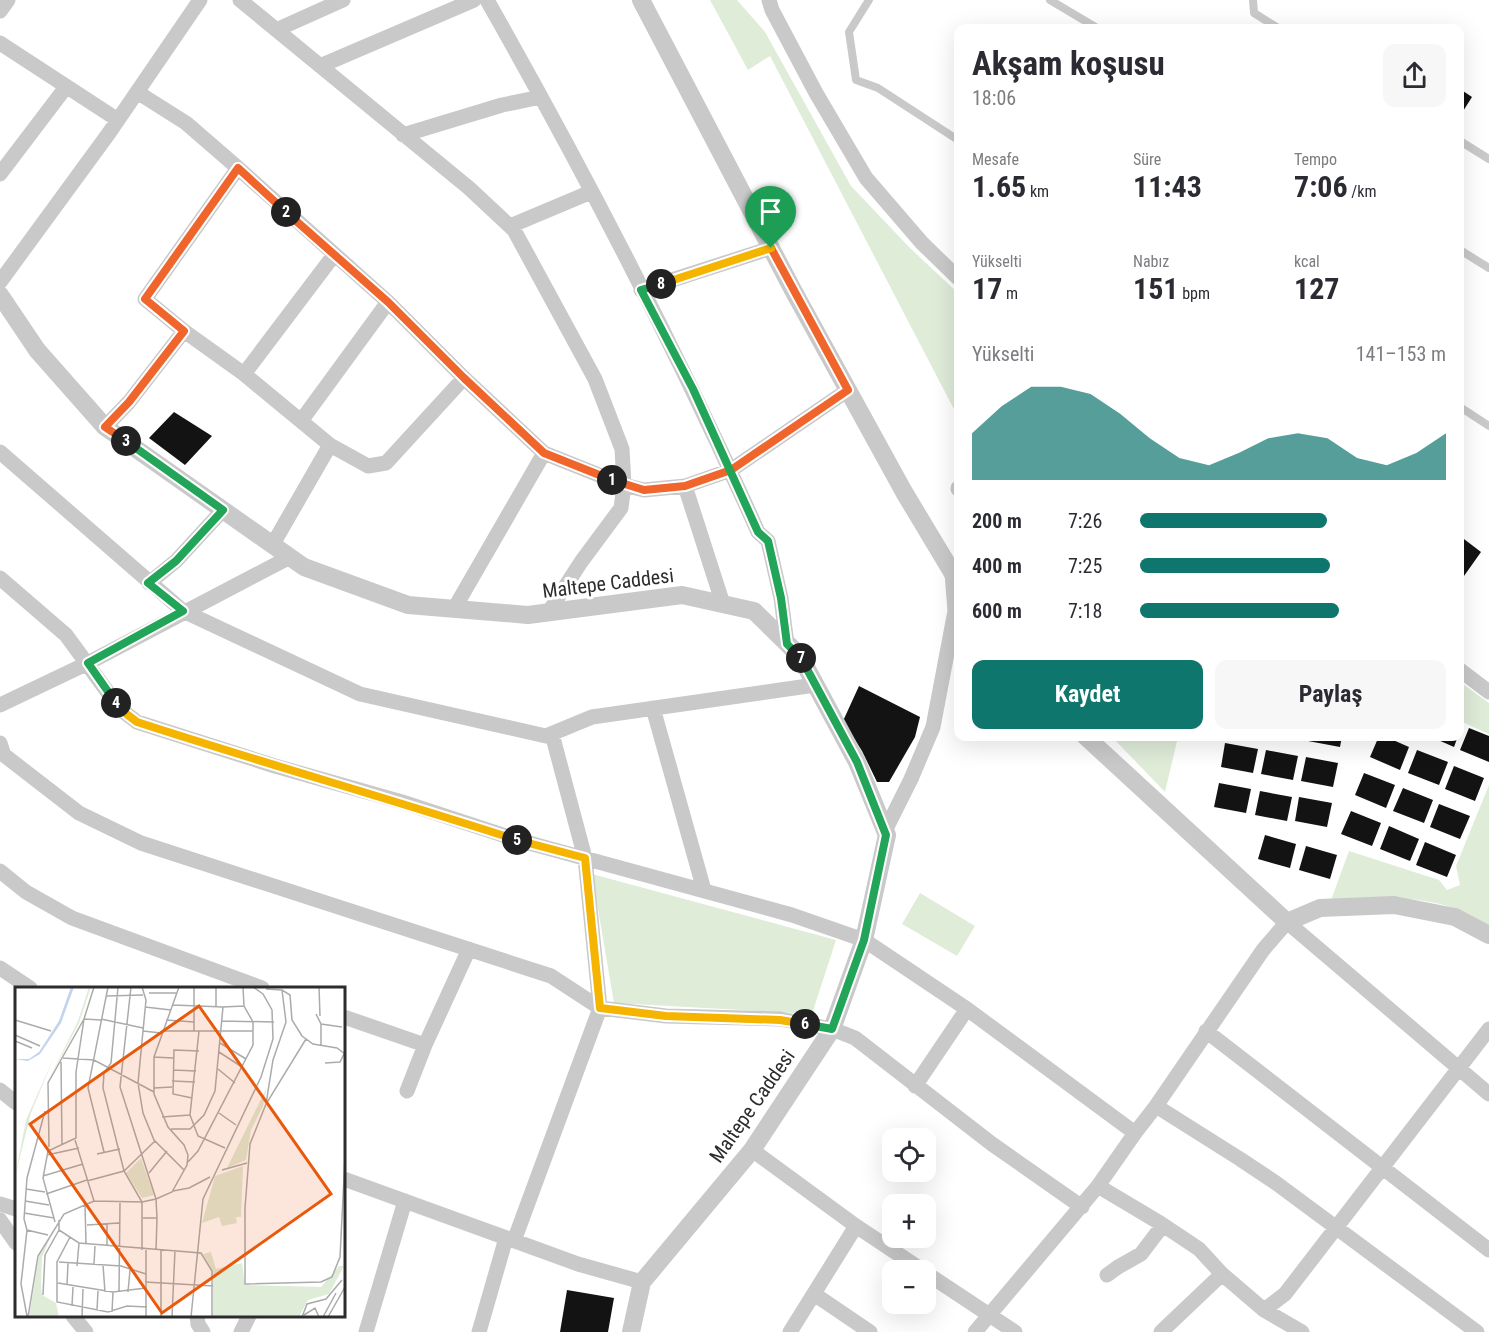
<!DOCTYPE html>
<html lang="tr">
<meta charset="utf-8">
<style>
:root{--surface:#fff;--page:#f7f7f7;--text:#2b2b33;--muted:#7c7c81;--accent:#0f766e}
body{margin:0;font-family:"Roboto Condensed",sans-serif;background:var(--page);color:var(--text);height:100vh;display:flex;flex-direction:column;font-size:22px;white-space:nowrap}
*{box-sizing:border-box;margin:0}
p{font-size:20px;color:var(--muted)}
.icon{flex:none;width:33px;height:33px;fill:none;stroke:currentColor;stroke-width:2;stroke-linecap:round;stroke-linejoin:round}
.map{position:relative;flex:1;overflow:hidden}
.panel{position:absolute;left:954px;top:24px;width:510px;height:717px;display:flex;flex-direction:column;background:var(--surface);border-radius:12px;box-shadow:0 6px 24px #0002}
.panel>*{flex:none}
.fabs{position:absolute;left:882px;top:1128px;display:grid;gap:12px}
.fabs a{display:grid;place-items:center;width:54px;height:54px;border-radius:12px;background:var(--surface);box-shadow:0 6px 24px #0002;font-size:30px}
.pin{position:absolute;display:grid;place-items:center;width:51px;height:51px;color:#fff;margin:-62px -26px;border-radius:50% 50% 50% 0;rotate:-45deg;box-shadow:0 0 6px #0007}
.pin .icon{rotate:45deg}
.km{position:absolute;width:30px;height:30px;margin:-15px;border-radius:50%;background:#222;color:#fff;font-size:16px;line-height:30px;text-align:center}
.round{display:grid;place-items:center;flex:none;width:63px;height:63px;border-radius:12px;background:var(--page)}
.overview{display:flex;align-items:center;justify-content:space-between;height:102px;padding:0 18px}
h1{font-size:33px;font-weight:700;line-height:45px}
.metrics{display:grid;grid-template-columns:repeat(3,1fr);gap:9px;height:102px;padding:6px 18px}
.metrics div{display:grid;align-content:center}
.metrics b{font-size:30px;font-weight:700}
.metrics small{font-size:16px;font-weight:400}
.metrics p{font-size:16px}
.chart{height:168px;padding:12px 18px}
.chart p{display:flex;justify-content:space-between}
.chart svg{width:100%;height:108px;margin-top:6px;fill:var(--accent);opacity:.7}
.cta{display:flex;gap:12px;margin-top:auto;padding:12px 18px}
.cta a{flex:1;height:69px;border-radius:12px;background:var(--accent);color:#fff;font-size:24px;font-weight:700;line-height:69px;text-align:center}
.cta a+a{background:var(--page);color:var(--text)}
ul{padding:0 18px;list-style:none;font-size:20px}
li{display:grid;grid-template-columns:96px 72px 1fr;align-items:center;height:45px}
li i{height:15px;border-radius:8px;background:var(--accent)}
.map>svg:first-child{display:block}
.green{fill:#dfecd8}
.building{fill:#131313}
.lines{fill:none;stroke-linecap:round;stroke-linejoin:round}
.service{stroke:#c9c9c9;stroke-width:8}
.minor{stroke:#c9c9c9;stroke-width:15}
.tertiary{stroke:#c9c9c9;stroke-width:18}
.split-1-casing{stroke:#fff;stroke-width:12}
.split-2-casing{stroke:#fff;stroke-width:12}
.split-3-casing{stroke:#fff;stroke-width:12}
.split-4-casing{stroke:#fff;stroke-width:12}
.split-5-casing{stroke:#fff;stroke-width:12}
.split-6-casing{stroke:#fff;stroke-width:12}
.split-7-casing{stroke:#fff;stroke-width:12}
.split-8-casing{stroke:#fff;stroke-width:12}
.split-9-casing{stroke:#fff;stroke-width:12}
.split-1{stroke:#f0652b;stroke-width:8}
.split-2{stroke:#f0652b;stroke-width:8}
.split-3{stroke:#f0652b;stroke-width:8}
.split-4{stroke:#22a559;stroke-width:8}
.split-5{stroke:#f5b400;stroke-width:8}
.split-6{stroke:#f5b400;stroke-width:8}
.split-7{stroke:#22a559;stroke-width:8}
.split-8{stroke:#22a559;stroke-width:8}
.split-9{stroke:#f5b400;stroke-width:8}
.labels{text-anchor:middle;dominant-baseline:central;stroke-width:6;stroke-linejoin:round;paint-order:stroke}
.street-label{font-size:20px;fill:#2c2c2c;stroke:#fff}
.inset-road{fill:none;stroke:#ababab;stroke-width:1.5}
.view{fill:#e8590c;fill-opacity:0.15;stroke:#e8590c;stroke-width:3}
.inset-edge{fill:none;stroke:#2c2c2c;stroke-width:3}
</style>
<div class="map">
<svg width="1489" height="1332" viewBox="0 0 1489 1332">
<rect width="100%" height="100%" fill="#fff"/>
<path class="green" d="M710 0H737L765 32 851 186 910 248 958 293V417L770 56 748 70Z
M1460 682 1489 703V734L1460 721Z
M1112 737H1178L1165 792Z
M1489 785V925C1479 920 1470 914 1460 910 1418 895 1374 896 1331 900L1349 851 1439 880 1447 890 1460 885 1456 866Z
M592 874 836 940 812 1014 614 1003Z
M920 893 975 926 957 956 902 924Z"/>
<path class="building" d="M1460 89 1472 97 1460 116Z
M174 412 212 436 185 465 149 438Z
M1460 536 1481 552 1464 576 1460 573Z
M859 686 920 717 915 737 889 782H877L862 751 843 721Z
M1469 728 1489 736V762L1460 750Z
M1309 736H1342L1340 747 1308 741Z
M1379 736H1384L1409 747 1400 770 1370 757Z
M1429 736H1458L1454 747Z
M1225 743 1258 749 1253 773 1221 767Z
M1266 750 1298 756 1293 780 1261 774Z
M1417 750 1448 762 1439 785 1408 773Z
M1306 757 1338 763 1333 787 1301 781Z
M1454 766 1484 778 1475 801 1445 789Z
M1364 773 1395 785 1386 808 1355 795Z
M1219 783 1251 789 1246 813 1214 807Z
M1403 788 1433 800 1424 823 1393 811Z
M1260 791 1292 797 1287 821 1255 815Z
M1299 797 1332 803 1327 827 1295 821Z
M1439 804 1470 816 1460 839 1430 827Z
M1351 811 1381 823 1372 846 1341 834Z
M1389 826 1419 839 1410 861 1380 849Z
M1265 835 1296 844 1290 868 1258 859Z
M1425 842 1456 855 1447 877 1416 865Z
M1306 846 1337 855 1330 879 1299 870Z
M567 1290 614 1298 608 1332H560Z"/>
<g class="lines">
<path class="service" d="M869 0 849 32 856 80 878 88 958 140
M1050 0 1097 28
M1253 0 1254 13 1278 28
M1460 141 1489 159
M1460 250 1489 268
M1460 407 1489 426"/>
<path class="minor" d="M240 0 469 188 514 230 595 379 622 449 624 485 621 508 581 562 548 613
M487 0C585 173 677 350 758 532L768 541 781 598 787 644
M769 0 772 10 816 93 866 178 922 243 958 278
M0 11 8 0
M276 30 343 0
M0 43 118 120
M320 66 474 0
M137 92 186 123 238 168 388 302 464 378 544 453 624 485 644 490 685 486 731 470 848 390
M403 135 502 105 541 97
M238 168 145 299 184 331 244 374 330 445 368 466 386 463 464 378
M0 174 66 87
M510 226 591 192
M0 282 109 133 200 0
M641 290 771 248
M244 374 334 255
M301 421 388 302
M105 427 129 402 184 331
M0 452 183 611 360 694 546 736 592 717 815 685
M685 486 723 604
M958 489V488
M273 544 330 445
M0 578 66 635 120 709 137 722 275 766 402 802 518 840 792 915 864 940 967 1009
M149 583 176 561 223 510
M454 609 544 453
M1460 670 1489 692
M0 705 88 663 290 557
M653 708 704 890
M0 743 4 755 79 813 141 843 551 976 600 1008 666 1016 780 1019 832 1029 855 1038 992 1144 1082 1207
M885 831 911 779 933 727 955 611 952 573
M0 871 26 892 72 918 262 988
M0 968 30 988
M344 1017 425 1045
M1206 1031 1489 1250
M915 1086 967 1009 1135 1133
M0 1090 16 1103
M407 1091 425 1045 469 949
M1156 1106 1240 1159 1276 1183 1477 1332
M752 1150 856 1226 922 1270
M344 1179 578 1264 642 1282
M1098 1186 1160 1223 1199 1249 1222 1274 1264 1310 1302 1332
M0 1204 16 1209
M0 1220 16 1243
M514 1241 600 1008 585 858 552 734
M926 1273 1015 1332
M1107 1275 1118 1267 1141 1254 1163 1225
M814 1294 870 1332
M1264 1310 1285 1294 1489 1029
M73 1316 86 1332
M197 1316 198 1324 203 1332
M241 1332 249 1316
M366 1332 405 1201
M479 1332 506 1238
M790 1332 856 1226
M975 1332 1098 1186 1135 1133 1156 1106 1263 950 1287 922 1489 1094
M1161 1332 1222 1274"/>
<path class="tertiary" d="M641 0 794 292 904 492 958 582
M0 295 37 350 105 427 304 567 408 605 528 615 682 595 754 611 800 656 857 762 887 835 864 940 832 1029 752 1150 642 1282 631 1332
M1085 736 1287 922 1320 908 1394 905 1455 917 1489 935"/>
</g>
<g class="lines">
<g class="split-1-casing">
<path id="split-1" d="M612 480 644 490 685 486 731 470 848 390 771 248"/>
</g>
<g class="split-2-casing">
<path id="split-2" d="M286 212 388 302 464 378 544 453 612 480"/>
</g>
<g class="split-3-casing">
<path id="split-3" d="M126 441 105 427 129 402 184 331 145 299 238 168 286 212"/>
</g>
<g class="split-4-casing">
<path id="split-4" d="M116 703 88 663 183 611 148 583 176 561 223 510 126 441"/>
</g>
<g class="split-5-casing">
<path id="split-5" d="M116 703 120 709 137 722C263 763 391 799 517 840"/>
</g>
<g class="split-6-casing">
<path id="split-6" d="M517 840 585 858 600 1008 666 1016 780 1020 805 1024"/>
</g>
<g class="split-7-casing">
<path id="split-7" d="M801 658 857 762 886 835 864 940 832 1029 805 1024"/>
</g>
<g class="split-8-casing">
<path id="split-8" d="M661 284 641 290 693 389 758 532 768 541 781 598 787 644 801 658"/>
</g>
<g class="split-9-casing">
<path id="split-9" d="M661 284 771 248"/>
</g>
<use href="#split-1" class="split-1"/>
<use href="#split-2" class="split-2"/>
<use href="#split-3" class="split-3"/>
<use href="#split-4" class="split-4"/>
<use href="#split-5" class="split-5"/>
<use href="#split-6" class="split-6"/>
<use href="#split-7" class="split-7"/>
<use href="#split-8" class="split-8"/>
<use href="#split-9" class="split-9"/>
</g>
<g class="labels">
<g class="street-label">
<text transform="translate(608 583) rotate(-7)">Maltepe Caddesi</text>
<text transform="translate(752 1106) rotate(-55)">Maltepe Caddesi</text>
</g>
</g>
<g transform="translate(15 987)">
<rect width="330" height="330" fill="#fff"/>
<path d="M74 0H76L64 36 32 96 63 34ZM40 68 16 126 0 190 11 133ZM252 100 248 119 236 143 231 173 212 181ZM126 171 139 208 127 211 111 186ZM228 179 226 230H221L222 236 207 239 204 230 187 236 200 189ZM39 242 27 270 26 299 27 308 41 316 44 330H14L24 269ZM196 265 201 282 227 276 230 298 306 300 324 279H329L314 307 293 313 284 330H198V284L188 267Z" fill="#dfecd8"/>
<path d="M56 0H59L46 36 25 67 13 74 0 72H14L24 65 44 34Z" fill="#c2d4ed"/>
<path class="inset-road" d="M103 0 96 76 89 86 88 101 109 184 127 215V263M116 0 105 100 141 212 142 231M127 0 131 13 123 96 128 126 139 153 169 183M201 0V20M304 0 305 29M251 2 267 3 275 8 277 33 287 49 298 57 322 61 330 67M134 6H162M92 9 128 8M158 18 208 20M130 20 156 23M301 27 306 37V59M86 32 128 41M0 33 36 44M151 33 179 35M206 34 259 35M306 37 327 40M128 44 146 46M147 44H238M179 44V0M184 44 175 128 183 149 210 161M0 48 25 59M291 52 251 117 235 157 230 221V297L306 295 317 290 325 270 330 171M0 54 17 61M205 56 231 72M204 65 227 80M139 70 158 71M48 71 79 73 139 105M46 75 47 157M310 76 325 75 329 67M203 82 220 96M158 83 181 84M157 94 180 95M139 101 157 100M177 111 158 107 159 63 184 64M251 117 258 73 271 35 267 3M30 124 12 191 9 232 12 243 33 248M204 126 221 138M147 130 175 128M156 142H175L189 128 200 104 208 20 229 19M60 153 79 214M34 160 33 96 69 32 79 0M89 165 73 101 93 0M82 167 105 162M32 168 64 161M173 175 183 164 238 58V35L229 19 228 0M207 183 232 176M134 186 152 164M28 189 68 177M72 194 109 184 140 154M11 202 30 205M158 204 174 201 195 190M31 207 72 193M10 214 34 218M70 217 71 257M9 226 39 231M128 231H142L141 263M44 233V243L64 256 186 266 197 284V330M40 235 28 191 33 164 61 151V85L69 32 86 33M92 237V260M72 238 104 236M55 250 42 275V315L93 325 112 319 132 320M44 275 106 279 131 287M79 277 80 259M88 278 90 305M62 279 64 256M130 295 198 299M43 296 98 305 131 301M52 298 53 276M104 304 105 216M113 305 115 283M28 308 30 268 44 243M57 319 58 300M82 323 83 304M97 325 98 305M289 328 300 321 304 330M12 329 6 297 12 243M13 330 23 269 49 227 79 214 127 215 141 212 157 205 172 178 173 168 169 158 153 140 139 107V70L164 0M67 330 68 302M131 330V263M146 330V263M157 330 160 263M176 330 188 212 246 90 258 52 257 23 248 7 238 0M287 330 292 317 311 312 327 293M308 330 321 306M313 330 330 300"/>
<path class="view" d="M184 19 316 207 147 326 15 137Z"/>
<rect width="330" height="330" class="inset-edge"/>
</g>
</svg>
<div class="fabs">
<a><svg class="icon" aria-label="locate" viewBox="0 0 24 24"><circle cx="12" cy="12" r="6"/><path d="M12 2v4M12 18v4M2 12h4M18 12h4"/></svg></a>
<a>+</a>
<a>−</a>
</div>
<div class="pin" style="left:771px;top:248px;background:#1e9e55"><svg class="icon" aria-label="arrive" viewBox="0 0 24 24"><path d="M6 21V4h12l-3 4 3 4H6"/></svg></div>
<b class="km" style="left:612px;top:480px">1</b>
<b class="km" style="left:286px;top:212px">2</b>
<b class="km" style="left:126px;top:441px">3</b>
<b class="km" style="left:116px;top:703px">4</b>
<b class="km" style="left:517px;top:840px">5</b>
<b class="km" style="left:805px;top:1024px">6</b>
<b class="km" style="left:801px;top:658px">7</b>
<b class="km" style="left:661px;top:284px">8</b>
<section class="panel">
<div class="overview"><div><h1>Akşam koşusu</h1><p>18:06</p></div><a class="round"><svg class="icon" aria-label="share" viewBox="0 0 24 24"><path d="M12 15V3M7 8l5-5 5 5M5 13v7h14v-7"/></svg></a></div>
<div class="metrics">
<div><p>Mesafe</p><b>1.65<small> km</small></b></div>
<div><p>Süre</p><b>11:43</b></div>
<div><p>Tempo</p><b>7:06<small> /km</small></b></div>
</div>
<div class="metrics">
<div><p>Yükselti</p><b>17<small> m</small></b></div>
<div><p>Nabız</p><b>151<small> bpm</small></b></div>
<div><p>kcal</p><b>127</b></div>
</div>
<div class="chart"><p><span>Yükselti</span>141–153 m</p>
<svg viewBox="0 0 160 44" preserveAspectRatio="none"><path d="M0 44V25L10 14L20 6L30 6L40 9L50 17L60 27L70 35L80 38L90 33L100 27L110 25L120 27L130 35L140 38L150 33L160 25V44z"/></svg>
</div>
<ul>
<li><b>200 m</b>7:26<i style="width:61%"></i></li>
<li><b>400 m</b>7:25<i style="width:62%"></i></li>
<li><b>600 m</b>7:18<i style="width:65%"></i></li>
</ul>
<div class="cta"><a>Kaydet</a><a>Paylaş</a></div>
</section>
</div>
